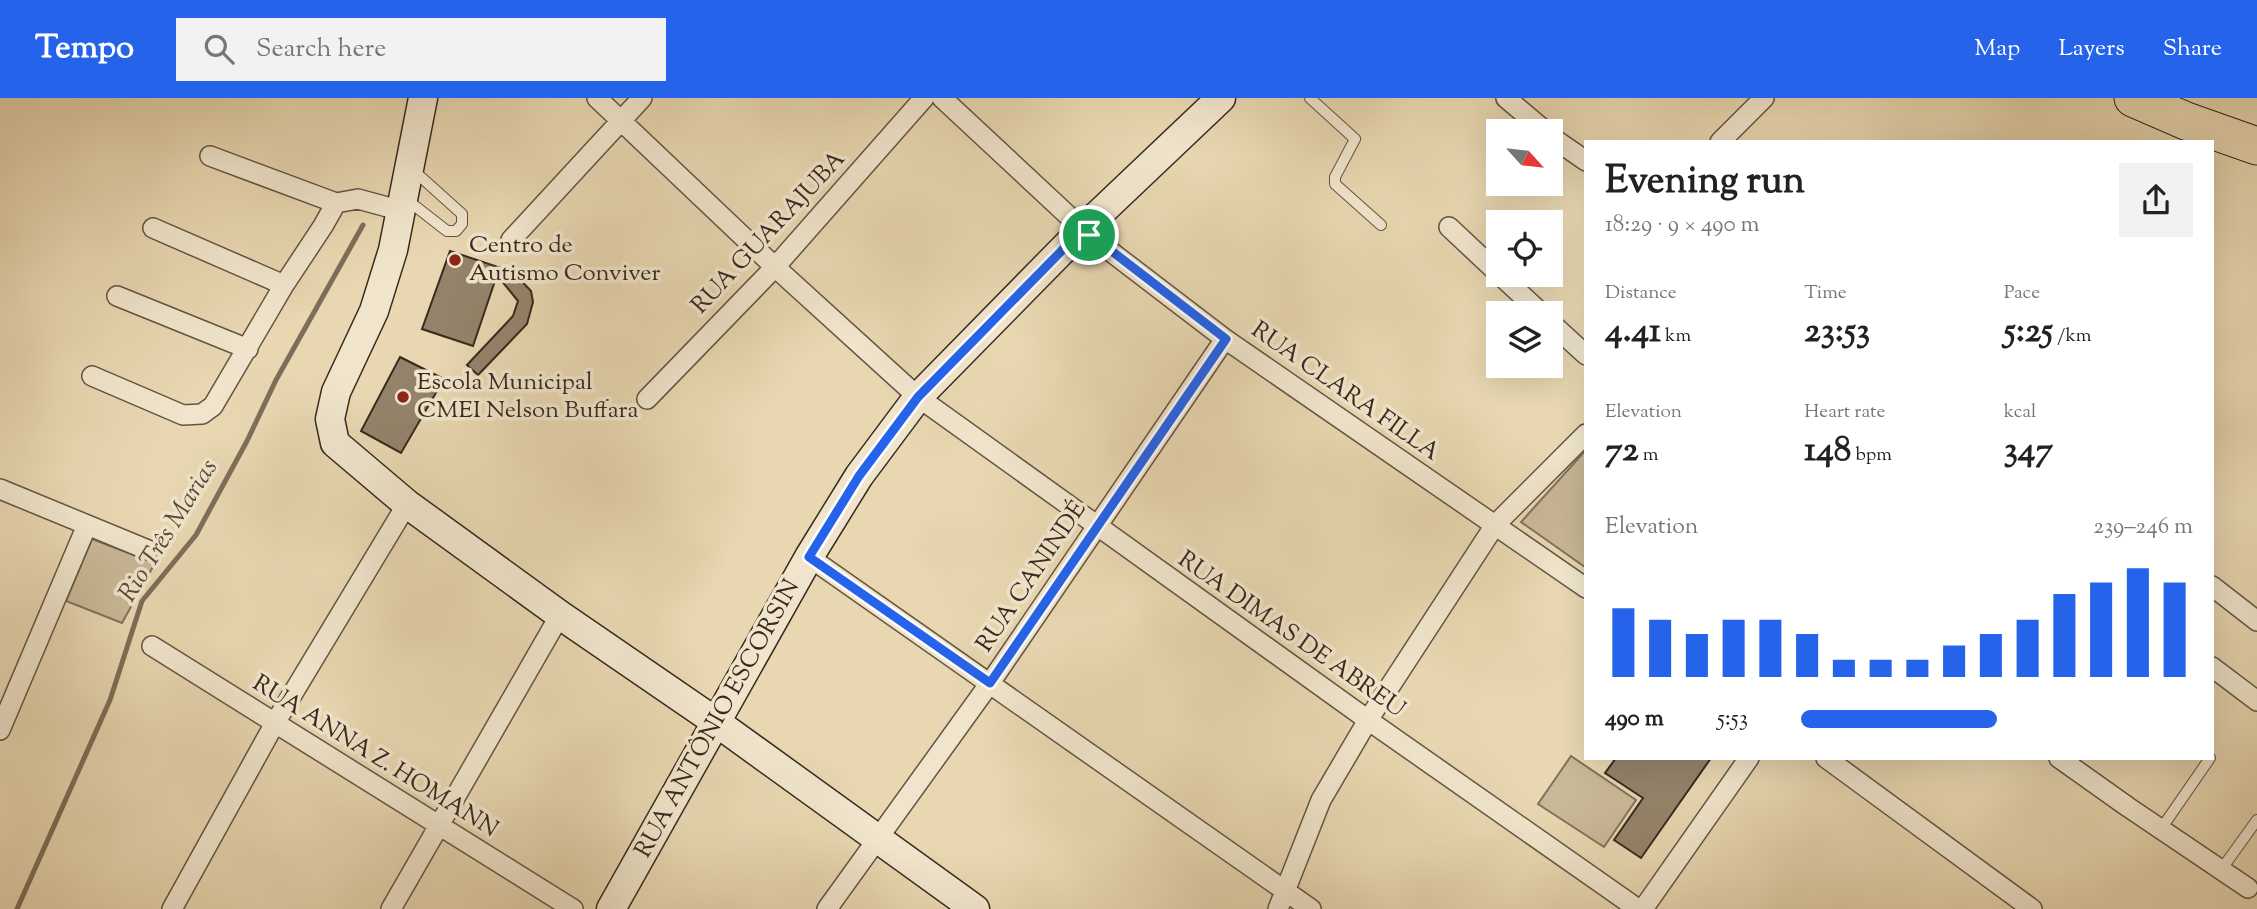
<!DOCTYPE html>
<meta charset="utf-8">
<style>
:root{--surface:#fff;--page:#f2f2f2;--text:#222;--muted:#767676;--accent:#2563eb}
body{margin:0;font-family:"Sorts Mill Goudy",serif;background:var(--page);color:var(--text);height:100vh;display:flex;flex-direction:column;font-size:26px;white-space:nowrap}
*{box-sizing:border-box;margin:0}
p{font-size:23px;color:var(--muted)}
.icon{flex:none;width:38px;height:38px;fill:none;stroke:currentColor;stroke-width:2;stroke-linecap:round;stroke-linejoin:round}
.map{position:relative;flex:1;overflow:hidden}
.drawer{position:absolute;left:1584px;top:42px;width:630px;height:620px;display:flex;flex-direction:column;background:var(--surface);border-radius:0px;box-shadow:0 7px 28px #0002}
.drawer>*{flex:none}
.needle{width:46px;rotate:117deg}
.controls{position:absolute;left:1486px;top:21px;display:grid;gap:14px}
.controls a{display:grid;place-items:center;width:77px;height:77px;border-radius:0px;background:var(--surface);box-shadow:0 7px 28px #0002;font-size:35px}
.pin{position:absolute;display:grid;place-items:center;width:60px;height:60px;color:#fff;margin:-30px;border:4px solid #fff;border-radius:50%;box-shadow:0 2px 7px #0007}
.round{display:grid;place-items:center;flex:none;width:74px;height:74px;border-radius:0px;background:var(--page)}
.summary{display:flex;align-items:center;justify-content:space-between;height:119px;padding:0 21px}
h1{font-size:38px;font-weight:700;line-height:52px}
.figures{display:grid;grid-template-columns:repeat(3,1fr);gap:10px;height:119px;padding:7px 21px}
.figures div{display:grid;align-content:center}
.figures b{font-size:35px;font-weight:700}
.figures small{font-size:19px;font-weight:400}
.figures p{font-size:19px}
.chart{height:196px;padding:14px 21px}
.chart p{display:flex;justify-content:space-between}
.chart svg{width:100%;height:126px;margin-top:7px;stroke:var(--accent);stroke-width:6}
ul{padding:0 21px;list-style:none;font-size:23px}
li{display:grid;grid-template-columns:112px 84px 1fr;align-items:center;height:52px}
li i{height:18px;border-radius:9px;background:var(--accent)}
header{display:flex;align-items:center;gap:42px;box-sizing:border-box;height:98px;padding:0 35px;background:var(--accent);color:#fff}
header strong{font-size:33px}
nav{display:flex;gap:38px;margin-inline-start:auto;font-size:24px}
.search{width:490px;height:63px;background:var(--page);display:flex;align-items:center;gap:18px;box-sizing:border-box;padding:0 24px;border-radius:0px;color:var(--muted);font-size:26px}
.map>svg:first-child{display:block}
.green{fill:#cab998;stroke:#81715c;stroke-width:2}
.lines{fill:none;stroke-linecap:round;stroke-linejoin:round}
.stream{stroke:#7e6e59;stroke-width:5}
.building{fill:#94836b;stroke:#38291f;stroke-width:2}
.lane-casing{stroke:#645444;stroke-width:12}
.street-casing{stroke:#645444;stroke-width:22}
.secondary-casing{stroke:#38291f;stroke-width:31}
.highway-casing{stroke:#38291f;stroke-width:39}
.lane{stroke:#f0e5cc;stroke-width:10}
.street{stroke:#f0e5cc;stroke-width:19}
.secondary{stroke:#f0e5cc;stroke-width:28}
.highway{stroke:#e8d7b1;stroke-width:37}
.route-casing{stroke:#fff;stroke-width:14}
.route{stroke:#2563eb;stroke-width:9}
.poi-dot{fill:#8f2418;stroke:#f0e5cc;stroke-width:2.5}
.labels{text-anchor:middle;dominant-baseline:central;stroke-width:7;stroke-linejoin:round;paint-order:stroke}
.street-label{font-size:24px;fill:#38291f;stroke:#f0e5cc}
.poi-label{font-size:24px;fill:#38291f;stroke:#f0e5cc;text-anchor:start}
.water-label{font-size:26px;font-style:italic;fill:#5b4c3c;stroke:#f0e5cc}
</style>
<header>
<strong>Tempo</strong>
<div class="search"><svg class="icon" aria-label="search" viewBox="0 0 24 24"><circle cx="10" cy="10" r="6"/><path d="M15 15l6 6"/></svg>Search here</div>
<nav><a>Map</a><a>Layers</a><a>Share</a></nav>
</header>
<div class="map">
<svg width="2257" height="811" viewBox="0 0 2257 811">
<rect width="100%" height="100%" fill="#e8d7b1"/>
<filter id="stains"><feTurbulence type="fractalNoise" baseFrequency=".00286" numOctaves="4"/><feColorMatrix values="0 0 0 0 .2 0 0 0 0 .09 0 0 0 0 .02 0 0 0 .5 -.17"/></filter>
<radialGradient id="worn" r=".72"><stop offset=".6" stop-color="#630" stop-opacity="0"/><stop offset="1" stop-color="#630" stop-opacity=".3"/></radialGradient>
<path class="green" d="M1585 353V469L1521 424Z
M92 441 155 465 122 525 66 503Z
M1571 658 1636 702 1604 749 1538 706Z"/>
<g class="lines">
<path class="stream" d="M17 811 110 602 142 503 196 437 247 343 276 282 363 127"/>
</g>
<path class="building" d="M450 153 513 174 531 193 533 204 527 226 478 277 467 267 513 218 518 203 497 177 473 248 422 231Z
M400 259 444 281 401 355 361 333Z
M1616 660H1711L1641 760 1614 742 1643 700 1605 675Z"/>
<g class="lines">
<g class="lane-casing">
<path id="lane" d="M1310 0 1355 41 1335 79V86L1381 127
M406 101 447 133H456L462 126V116L413 72
M2161 731 2210 660
M2221 772 2257 722"/>
</g>
<g class="street-casing">
<path id="street" d="M597 0 775 169 918 299 1368 622 1638 811
M942 0 1089 137 1225 241 1586 490
M1506 0 1545 33
M1550 38 1586 63
M1720 44 1764 0
M210 58 336 105
M1449 129 1498 175
M153 130 284 187
M511 142 642 0
M1500 177 1541 215
M117 198 248 251
M1550 224 1586 257
M92 278 183 317 202 316 213 308 284 187 323 128 336 105 358 101 402 113
M647 301 775 169 924 0
M0 391 148 452
M809 459 1311 811
M2212 488 2257 523
M152 548 573 811
M2212 569 2257 603
M0 632 87 427
M1826 660 2032 811
M2059 660 2128 709 2248 790
M172 811 275 625 407 406
M391 811 560 517
M827 811 990 585 1225 241
M1278 811 1321 702 1368 622 1495 427 1586 336
M1643 811 1749 660"/>
</g>
<g class="secondary-casing">
<path id="secondary" d="M423 0 393 152 374 213 336 294 330 321 335 345 407 406 560 517 716 624 975 811
M611 811 809 459 859 378 918 299 1083 131 1221 0"/>
</g>
<g class="highway-casing">
<path id="highway" d="M2133 0 2186 23 2257 48"/>
</g>
<use href="#lane" class="lane"/>
<use href="#street" class="street"/>
<use href="#secondary" class="secondary"/>
<use href="#highway" class="highway"/>
</g>
<g class="lines">
<g class="route-casing">
<path id="route" d="M1083 131 1226 241 990 585 809 459 859 378 918 299Z"/>
</g>
<use href="#route" class="route"/>
</g>
<g class="poi-dot">
<circle cx="455" cy="162" r="7"/>
<circle cx="403" cy="299" r="7"/>
</g>
<g class="labels">
<g class="street-label">
<text transform="translate(769 135) rotate(-47)">RUA GUARAJUBA</text>
<text transform="translate(1345 294) rotate(35)">RUA CLARA FILLA</text>
<text transform="translate(1032 479) rotate(-56)">RUA CANINDÉ</text>
<text transform="translate(1291 537) rotate(35)">RUA DIMAS DE ABREU</text>
<text transform="translate(718 621) rotate(-61)">RUA ANTÔNIO ESCORSIN</text>
<text transform="translate(375 659) rotate(32)">RUA ANNA Z. HOMANN</text>
</g>
<g class="poi-label">
<text x="469" y="148">Centro de<tspan x="469" dy="28">Autismo Conviver</tspan></text>
<text x="417" y="285">Escola Municipal<tspan x="417" dy="28">CMEI Nelson Buffara</tspan></text>
</g>
<g class="water-label">
<text transform="translate(169 433) rotate(-58)">Rio Três Marias</text>
</g>
</g>
<rect width="100%" height="100%" filter="url(#stains)"/>
<rect width="100%" height="100%" fill="url(#worn)"/>
</svg>
<div class="controls">
<a><svg class="needle" viewBox="-14 -14 28 28"><path d="M0-13l5 13h-10z" fill="#e53935"/><path d="M0 13l5-13h-10z" fill="#767676"/></svg></a>
<a><svg class="icon" aria-label="locate" viewBox="0 0 24 24"><circle cx="12" cy="12" r="6"/><path d="M12 2v4M12 18v4M2 12h4M18 12h4"/></svg></a>
<a><svg class="icon" aria-label="layers" viewBox="0 0 24 24"><path d="M12 4l9 5-9 5-9-5zM3 14l9 5 9-5"/></svg></a>
</div>
<div class="pin" style="left:1089px;top:137px;background:#1e9e55"><svg class="icon" aria-label="arrive" viewBox="0 0 24 24"><path d="M6 21V4h12l-3 4 3 4H6"/></svg></div>
<section class="drawer">
<div class="summary"><div><h1>Evening run</h1><p>18:29 · 9 × 490 m</p></div><a class="round"><svg class="icon" aria-label="share" viewBox="0 0 24 24"><path d="M12 15V3M7 8l5-5 5 5M5 13v7h14v-7"/></svg></a></div>
<div class="figures">
<div><p>Distance</p><b>4.41<small> km</small></b></div>
<div><p>Time</p><b>23:53</b></div>
<div><p>Pace</p><b>5:25<small> /km</small></b></div>
</div>
<div class="figures">
<div><p>Elevation</p><b>72<small> m</small></b></div>
<div><p>Heart rate</p><b>148<small> bpm</small></b></div>
<div><p>kcal</p><b>347</b></div>
</div>
<div class="chart"><p><span>Elevation</span>239–246 m</p>
<svg viewBox="0 0 160 44" preserveAspectRatio="none"><path d="M5 44V20M15 44V24M25 44V29M35 44V24M45 44V24M55 44V29M65 44V38M75 44V38M85 44V38M95 44V33M105 44V29M115 44V24M125 44V15M135 44V11M145 44V6M155 44V11"/></svg>
</div>
<ul>
<li><b>490 m</b>5:53<i style="width:50%"></i></li>
</ul>
</section>
</div>
